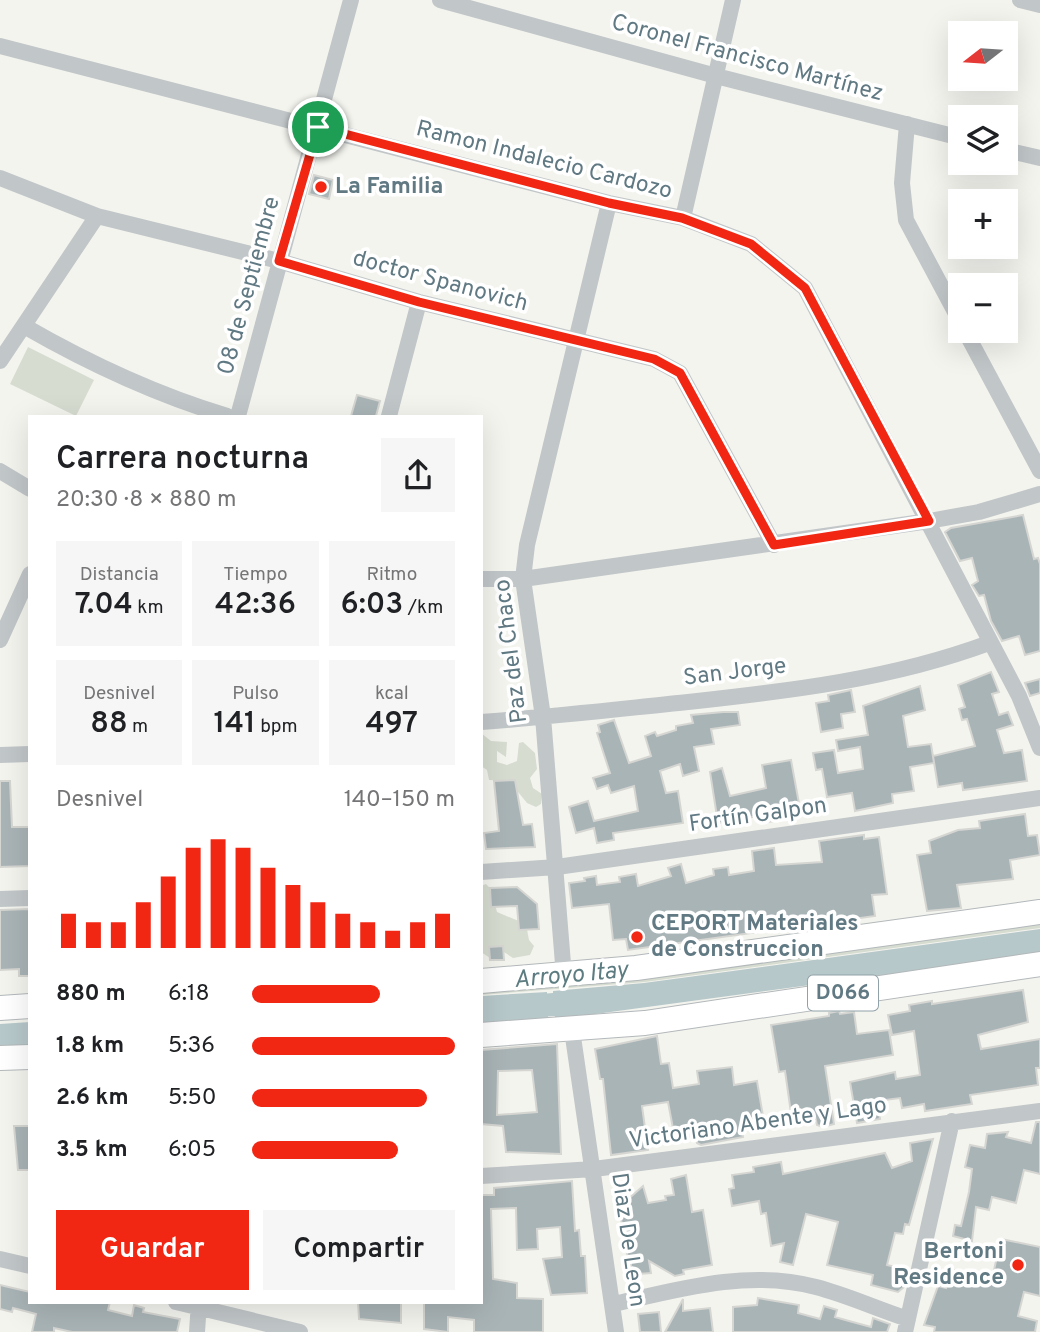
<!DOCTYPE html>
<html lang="es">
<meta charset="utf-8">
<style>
:root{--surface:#fff;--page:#f6f6f6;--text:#202124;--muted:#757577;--accent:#f12713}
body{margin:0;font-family:Overpass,sans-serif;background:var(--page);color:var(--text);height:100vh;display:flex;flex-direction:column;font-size:26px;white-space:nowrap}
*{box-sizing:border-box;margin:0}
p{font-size:23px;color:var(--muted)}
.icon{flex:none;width:38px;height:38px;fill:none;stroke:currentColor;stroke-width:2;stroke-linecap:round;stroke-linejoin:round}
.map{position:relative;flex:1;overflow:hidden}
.panel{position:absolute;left:28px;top:415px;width:455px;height:889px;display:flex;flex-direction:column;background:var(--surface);border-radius:0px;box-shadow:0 7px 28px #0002}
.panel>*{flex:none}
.needle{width:46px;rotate:253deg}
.buttons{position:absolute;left:948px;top:21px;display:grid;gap:14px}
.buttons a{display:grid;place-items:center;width:70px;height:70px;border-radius:0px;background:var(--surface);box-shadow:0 7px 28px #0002;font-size:35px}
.pin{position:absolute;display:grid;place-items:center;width:60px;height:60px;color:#fff;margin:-30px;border:4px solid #fff;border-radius:50%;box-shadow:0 2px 7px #0007}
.round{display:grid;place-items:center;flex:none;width:74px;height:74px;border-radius:0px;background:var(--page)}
.head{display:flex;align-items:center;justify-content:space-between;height:119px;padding:0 28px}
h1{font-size:32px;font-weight:600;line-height:52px}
.metrics{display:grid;grid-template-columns:repeat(3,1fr);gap:10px;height:119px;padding:7px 28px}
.metrics div{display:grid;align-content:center;border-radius:0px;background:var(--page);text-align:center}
.metrics b{font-size:30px;font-weight:600}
.metrics small{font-size:19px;font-weight:400}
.metrics p{font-size:19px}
.chart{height:196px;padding:14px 28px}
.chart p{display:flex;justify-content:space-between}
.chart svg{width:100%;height:126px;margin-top:7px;stroke:var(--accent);stroke-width:6}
.action{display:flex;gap:14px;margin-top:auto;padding:14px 28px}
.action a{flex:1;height:80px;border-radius:0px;background:var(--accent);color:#fff;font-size:28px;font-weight:600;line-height:80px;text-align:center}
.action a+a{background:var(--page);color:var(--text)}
ul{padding:0 28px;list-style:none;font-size:23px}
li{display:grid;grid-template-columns:112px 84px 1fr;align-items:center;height:52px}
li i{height:18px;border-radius:9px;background:var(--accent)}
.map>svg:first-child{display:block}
.green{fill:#d6dcd0}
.water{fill:#b7c8ca}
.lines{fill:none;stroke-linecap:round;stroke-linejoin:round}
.river{stroke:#b7c8ca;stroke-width:23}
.building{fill:#a9b4b7;stroke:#d5d5d2;stroke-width:2;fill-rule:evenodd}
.highway-casing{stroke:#b3b8ba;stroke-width:26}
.minor{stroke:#c1c6c8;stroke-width:16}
.highway{stroke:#fff;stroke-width:24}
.route-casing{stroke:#fff;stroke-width:14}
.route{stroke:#f12713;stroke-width:9}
.poi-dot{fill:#f12713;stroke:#fff;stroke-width:2.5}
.labels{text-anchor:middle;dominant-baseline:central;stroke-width:7;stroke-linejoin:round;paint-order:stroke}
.shield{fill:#fff;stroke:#90a1a8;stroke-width:2}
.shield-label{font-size:21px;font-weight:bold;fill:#607983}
.street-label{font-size:23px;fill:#607983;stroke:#fff}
.poi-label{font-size:23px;font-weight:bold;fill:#607983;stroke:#fff;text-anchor:start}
.water-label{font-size:24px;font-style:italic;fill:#5c7c81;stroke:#fff}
</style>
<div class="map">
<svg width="1040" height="1332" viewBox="0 0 1040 1332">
<rect width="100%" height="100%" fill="#f4f4ef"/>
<path class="green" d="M28 347 94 380 76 416 10 384Z
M481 733 491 741 507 742 506 757 497 751V762L507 765 517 761 519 743 523 742 535 753 537 769 530 778 533 788 542 794 541 804 536 807 527 803 509 781 489 780 487 770 481 766Z
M486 884 491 889 497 912 526 924 529 940 534 946 530 955 513 958 504 952 490 958 481 952V886Z
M1040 921V928L645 982 481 995V987Z"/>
<path class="water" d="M1040 929V954L573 1017 555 1018 553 996 548 995V1019L481 1023V996L547 992V995H553V991L644 983Z
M30 1022V1047L0 1049V1024Z"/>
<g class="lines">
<path class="river" d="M481 1010 586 1002"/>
</g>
<path class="building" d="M314 175 333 180 329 199 309 194Z
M357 395 380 401 376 416H351Z
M1023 515 1034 559 1038 558 1040 564V651L1025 655 1019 636 1002 641 991 621 984 595 979 596 972 585 978 581 972 558 960 561 945 532 951 528Z
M991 672 999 692 992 694 999 715 1008 712 1013 725 997 730 1004 753 1022 750 1027 781 963 790 962 783 938 787 933 756 975 746 967 719 962 720 959 709 965 707 958 685Z
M1040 679V693L1030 696 1025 683Z
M920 686 925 710 903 716 908 747 931 744 934 763 910 767 914 791 892 794 893 803 855 811 852 793 827 797 822 769 816 770 813 753 834 750 838 773 863 769 860 747 838 751 836 740 868 735 863 706Z
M851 690 855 712 841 714 843 728 821 732 816 703 829 701 828 695Z
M723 712H738L740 725 711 729 714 744 694 747 699 771 683 776 680 764 660 771 666 793 678 791 683 823 613 833 614 840 597 843 594 828 576 833 569 807 588 801 594 821 638 811 634 786 611 793 608 785 597 789 593 778 610 773 597 733 600 732 598 725 614 720 629 763 651 756 645 736 655 732 657 736 676 730V726L693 723 691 715Z
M791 760 800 809 775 813 776 821 765 822 764 815 718 823 710 772 722 768 730 796 766 788 762 765Z
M515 780 523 825 532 824 535 847 486 849 484 833 499 831 494 781Z
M0 781H10L12 827H30V866L0 867Z
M1025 814 1028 836 1037 835 1040 855 1010 860 1013 879 957 885 961 908 927 911 917 855 931 853 929 841 958 830 980 828 979 821Z
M864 835V839L879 837 887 894 872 895 875 916 628 950 626 939 613 940 609 904 572 908 569 883 585 881 584 878 596 876 597 885 620 882 619 877 636 874 638 886 671 876 668 868 681 864 686 883 714 875 713 869 728 867 729 875 754 871 752 851 774 848 776 865 822 862 819 841Z
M517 887 537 904 539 929 519 930 517 906 491 907 490 888Z
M30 909V976H19V969L0 970V910Z
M503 946 504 960H490L489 947Z
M1023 990 1028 1022 978 1035 981 1049 1040 1039V1068H1036L1038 1085 970 1095 972 1104 925 1111 924 1104 902 1108 900 1098 877 1101 880 1119 857 1123 850 1082 895 1072 896 1079 920 1075 914 1031 892 1035 888 1015 910 1011 909 1005 932 1001V1004Z
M839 1011 840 1014 854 1012 857 1034 889 1030 893 1055 825 1066 834 1124 823 1127 817 1125 815 1116 792 1120 785 1071 779 1072 771 1025 829 1016V1013Z
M657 1036 661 1064 669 1063 673 1088 699 1084 697 1071 732 1067 734 1085 757 1081 764 1122 741 1126 743 1137 701 1145 697 1143 696 1137 680 1141V1138L675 1139 668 1102 642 1106 648 1150 611 1155 603 1079H600L595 1049Z
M557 1044 561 1154 506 1152 503 1126 481 1124V1050ZM532 1070 537 1112 497 1115 498 1071Z
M1036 1122H1040V1174L1024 1170 1016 1203 992 1197 989 1210 976 1207 972 1241 953 1236 955 1225 961 1226 969 1192 972 1169 965 1167 970 1145 985 1148 987 1134 1008 1132 1006 1137 1031 1143Z
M14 1126H30V1170H18Z
M933 1139 909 1225 905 1224 903 1234 895 1233 887 1265 908 1270 904 1287 898 1292 871 1285 873 1275 827 1265 838 1222 806 1214 793 1265 780 1262 784 1243 771 1246 766 1213 761 1214 759 1201 732 1206 729 1189 734 1188 732 1175 754 1172 753 1167 781 1162 783 1174 885 1153 892 1168 912 1161 910 1143Z
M686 1175 692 1212 703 1210 712 1265 683 1270 684 1274 675 1276 649 1261 651 1273 638 1274 631 1266V1257L628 1258 619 1208 627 1206 626 1201 643 1186 648 1203 666 1200 665 1196 674 1195 671 1179Z
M572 1181 575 1231 579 1230 581 1256H585L587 1293 551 1295 543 1259 562 1257 560 1227 537 1229 538 1249 517 1250 516 1208 491 1209 493 1279 517 1283V1298L543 1299V1332H474V1320L448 1317V1332L424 1329V1302H481V1195H494V1188Z
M1001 1239 1040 1247V1296L1024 1292 1018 1316 1037 1321 1035 1332H934L935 1327 924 1325 938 1286 946 1288 947 1282 951 1283 954 1270 992 1279Z
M0 1285 30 1292V1302H110L108 1310 132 1316 134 1305 144 1308 143 1312 180 1319 177 1332H72L54 1328V1332H32L36 1314 13 1308 12 1312 0 1309Z
M758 1298 799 1305 798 1313 820 1319 824 1306 837 1310 835 1317 849 1321 871 1327 873 1318 890 1324 887 1332H733V1307L757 1305Z
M683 1299V1311L710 1308 713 1332H665Z
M358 1302H401V1323L359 1319Z
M659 1312 661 1332H640L638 1314Z"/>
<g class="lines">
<g class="highway-casing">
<path id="highway" d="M481 981 636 968 1040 912
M0 1008 30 1006
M481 1035 645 1023 1040 964
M0 1058 30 1057"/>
</g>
<path class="minor" d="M440 0 716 76 961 138
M1020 0 1040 5
M0 46 609 203 683 218 751 244 805 288 1019 696 1040 748
M907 124 902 183 906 220 961 323
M1006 150 1040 158
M0 178 97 216 279 261 419 302 654 359 680 373 774 545
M683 218 733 0
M24 326C90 364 154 394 227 416
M965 331 1040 471
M0 361 97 216
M238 416 351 0
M389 416 419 302
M0 471 30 489
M481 579H523L929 521 979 512 1040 494
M0 640 30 574
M481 722C550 717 619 709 688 702 790 691 892 679 989 643
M0 755 30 754
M481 872 557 867 1040 798
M0 899 30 898
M564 976 543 717 523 579 527 545 609 203
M572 1030 616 1332
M481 1176 594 1169 1040 1111
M0 1259 30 1266
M176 1302 300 1332
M614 1304C679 1289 749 1269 816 1287 847 1295 877 1309 908 1319
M197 1332 199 1302
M905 1332 952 1121"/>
<use href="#highway" class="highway"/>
</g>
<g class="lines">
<g class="route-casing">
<path id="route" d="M318 127 609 203 682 218 751 244 805 288 929 521 774 545 680 373 654 359 419 302 279 261Z"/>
</g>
<use href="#route" class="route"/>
</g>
<g class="poi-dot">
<circle cx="321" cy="187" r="7"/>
<circle cx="637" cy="937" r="7"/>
<circle cx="1018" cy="1265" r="7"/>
</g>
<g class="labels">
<rect class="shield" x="808" y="975.5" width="70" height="35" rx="5"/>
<g class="shield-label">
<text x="843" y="993">D066</text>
</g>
<g class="street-label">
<text transform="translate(747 59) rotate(15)">Coronel Francisco Martínez</text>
<text transform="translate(544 161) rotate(14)">Ramon Indalecio Cardozo</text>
<text transform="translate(440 282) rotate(15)">doctor Spanovich</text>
<text transform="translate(250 286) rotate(-75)">08 de Septiembre</text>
<text transform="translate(512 651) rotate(-97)">Paz del Chaco</text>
<text transform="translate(735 673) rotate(-7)">San Jorge</text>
<text transform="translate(758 816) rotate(-8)">Fortín Galpon</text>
<text transform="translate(758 1124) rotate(-8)">Victoriano Abente y Lago</text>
<text transform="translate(627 1240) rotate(82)">Diaz De Leon</text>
</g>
<g class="poi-label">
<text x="335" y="187">La Familia</text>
<text x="651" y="924">CEPORT Materiales<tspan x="651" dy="26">de Construccion</tspan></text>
<text x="1004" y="1252" text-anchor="end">Bertoni<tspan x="1004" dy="26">Residence</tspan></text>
</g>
<g class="water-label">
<text transform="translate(571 976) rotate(-5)">Arroyo Itay</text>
</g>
</g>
</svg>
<div class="buttons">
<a><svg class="needle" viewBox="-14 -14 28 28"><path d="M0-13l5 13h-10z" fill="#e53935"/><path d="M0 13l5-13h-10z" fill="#757577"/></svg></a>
<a><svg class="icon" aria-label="layers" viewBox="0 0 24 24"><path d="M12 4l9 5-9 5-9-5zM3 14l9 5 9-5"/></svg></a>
<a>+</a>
<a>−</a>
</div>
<div class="pin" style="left:318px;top:127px;background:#1e9e55"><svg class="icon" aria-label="arrive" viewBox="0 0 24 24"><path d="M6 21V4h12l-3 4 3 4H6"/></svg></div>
<section class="panel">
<div class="head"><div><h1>Carrera nocturna</h1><p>20:30 · 8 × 880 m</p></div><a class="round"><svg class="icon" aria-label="share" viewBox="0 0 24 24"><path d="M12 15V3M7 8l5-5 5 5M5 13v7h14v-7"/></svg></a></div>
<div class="metrics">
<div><p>Distancia</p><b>7.04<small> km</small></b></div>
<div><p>Tiempo</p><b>42:36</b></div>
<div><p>Ritmo</p><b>6:03<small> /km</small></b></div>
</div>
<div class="metrics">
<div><p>Desnivel</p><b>88<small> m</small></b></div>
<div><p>Pulso</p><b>141<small> bpm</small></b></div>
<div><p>kcal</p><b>497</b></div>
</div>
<div class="chart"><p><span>Desnivel</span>140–150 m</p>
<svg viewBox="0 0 160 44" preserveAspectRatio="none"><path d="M5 44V32M15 44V35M25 44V35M35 44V28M45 44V19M55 44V9M65 44V6M75 44V9M85 44V16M95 44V22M105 44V28M115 44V32M125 44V35M135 44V38M145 44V35M155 44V32"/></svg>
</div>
<ul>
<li><b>880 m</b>6:18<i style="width:63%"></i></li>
<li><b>1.8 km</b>5:36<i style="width:100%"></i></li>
<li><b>2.6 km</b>5:50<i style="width:86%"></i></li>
<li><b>3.5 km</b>6:05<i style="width:72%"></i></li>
</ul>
<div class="action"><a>Guardar</a><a>Compartir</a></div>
</section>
</div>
